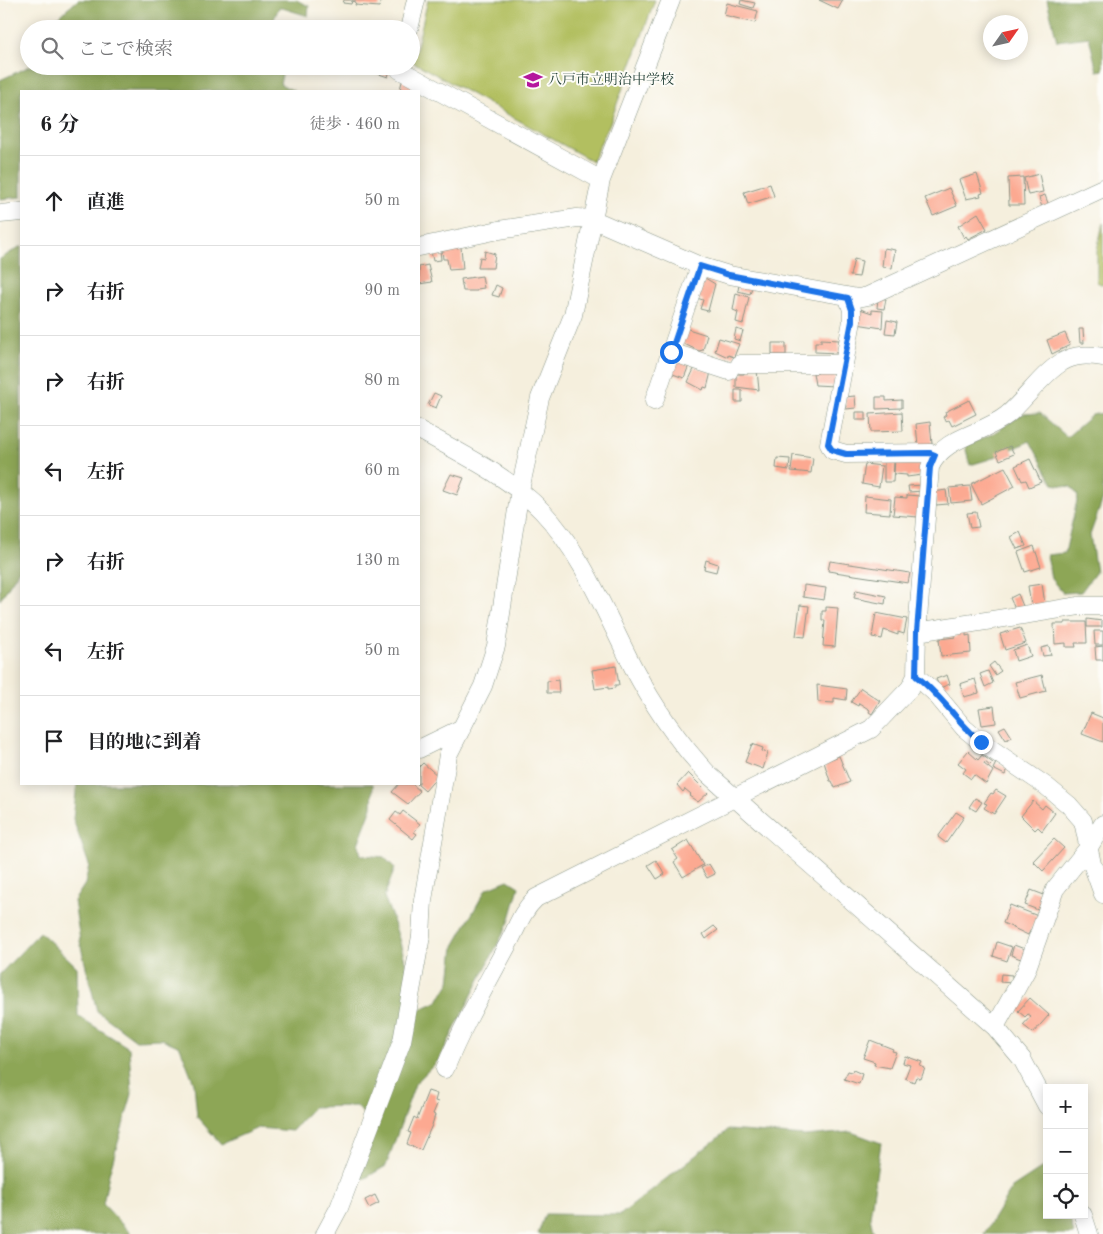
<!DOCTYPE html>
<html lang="ja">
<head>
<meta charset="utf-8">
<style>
	body { margin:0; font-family:"Old Standard TT","Noto Serif JP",serif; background:#f2f2f2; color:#202124 }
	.controls { position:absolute; right:15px; bottom:15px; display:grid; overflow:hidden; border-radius:0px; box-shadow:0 2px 12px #0003 }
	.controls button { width:45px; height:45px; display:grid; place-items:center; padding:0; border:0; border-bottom:1px solid #e0e0e0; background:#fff; color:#202124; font:25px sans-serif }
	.compass { position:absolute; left:983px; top:15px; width:45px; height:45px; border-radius:50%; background:#fff; box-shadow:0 2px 12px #0003; rotate:56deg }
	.stop { position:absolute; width:15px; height:15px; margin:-11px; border:4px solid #1a73e8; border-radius:50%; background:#fff }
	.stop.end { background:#1a73e8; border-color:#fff; box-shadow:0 1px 5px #0008 }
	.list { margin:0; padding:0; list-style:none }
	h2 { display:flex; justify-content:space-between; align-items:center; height:65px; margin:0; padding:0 20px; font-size:21px }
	h2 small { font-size:16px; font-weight:400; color:#757577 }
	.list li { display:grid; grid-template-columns:32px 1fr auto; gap:15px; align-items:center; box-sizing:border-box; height:90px; padding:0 20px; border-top:1px solid #e0e0e0 }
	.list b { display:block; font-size:19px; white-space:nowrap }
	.list em { font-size:16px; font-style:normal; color:#757577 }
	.icon { flex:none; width:28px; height:28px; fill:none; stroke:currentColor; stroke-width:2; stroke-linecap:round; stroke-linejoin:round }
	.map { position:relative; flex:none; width:1103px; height:1234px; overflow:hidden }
	.search { position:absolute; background:#fff; box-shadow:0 2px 12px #0003; left:20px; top:20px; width:400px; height:55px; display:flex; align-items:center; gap:12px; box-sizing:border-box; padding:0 18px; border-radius:28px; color:#757577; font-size:19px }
	.panel { position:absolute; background:#fff; box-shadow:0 2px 12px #0003; left:20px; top:90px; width:400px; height:695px; border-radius:0px }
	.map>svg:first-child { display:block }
</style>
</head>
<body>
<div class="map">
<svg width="1103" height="1234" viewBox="0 0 1103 1234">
	<rect width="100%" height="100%" fill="#fdfcf7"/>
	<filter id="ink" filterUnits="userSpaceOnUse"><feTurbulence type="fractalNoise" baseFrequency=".02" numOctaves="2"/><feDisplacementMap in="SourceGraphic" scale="10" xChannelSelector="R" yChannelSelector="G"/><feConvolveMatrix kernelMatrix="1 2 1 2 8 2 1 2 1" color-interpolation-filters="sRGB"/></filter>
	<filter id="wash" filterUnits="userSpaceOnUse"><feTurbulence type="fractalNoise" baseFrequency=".0096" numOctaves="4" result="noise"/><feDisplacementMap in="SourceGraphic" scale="20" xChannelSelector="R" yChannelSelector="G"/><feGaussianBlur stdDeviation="1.12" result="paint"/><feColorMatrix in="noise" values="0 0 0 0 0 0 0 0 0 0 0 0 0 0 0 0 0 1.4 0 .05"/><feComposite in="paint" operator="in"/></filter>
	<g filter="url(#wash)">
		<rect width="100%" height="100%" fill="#f5efdd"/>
		<!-- green -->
		<path fill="#b2bf61" stroke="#687e4a" d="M428 0H655L610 123 592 161 413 62Z
			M1103 223V285L1097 282V250Z"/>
		<!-- forest -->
		<path fill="#8da657" stroke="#567246" d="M78 0H296L309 6 308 16 279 7 270 29H49L59 16Z
			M1047 0H1103V70L1097 71 1089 37 1057 41Z
			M30 66H284L280 84 294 91H21V197L0 199V80Z
			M21 246V567L0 600V259Z
			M1040 413 1067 437 1092 415 1103 413V499L1090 535 1096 572 1081 592 1063 593 1051 579 1047 555 1065 553 1078 496 1071 487 1053 484 1030 441 990 459 970 465 965 446 992 434 1023 414Z
			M77 784H373L372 807 358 844 361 855 384 857 395 868 384 897C400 933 407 973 419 1010L438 1001 450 982 454 946 486 889 508 880 519 887 509 922 439 1060 415 1084 386 1166 355 1184 375 1129 357 1106 313 1107 292 1131 258 1128 221 1144 197 1117 194 1083 180 1047 162 1039 136 1040 97 1011 81 947 74 901 85 884 89 865 73 819Z
			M40 932 77 967 78 1016 129 1048 132 1094 109 1174 103 1204 131 1234H0V974Z
			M728 1130 805 1136 851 1132 881 1143 870 1217 874 1234H538L545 1214 620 1215Z
			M1047 1165V1215H1069L1074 1234H984L1012 1188Z"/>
		<g id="blocks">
			<!-- building -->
			<path fill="#fca991" d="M344 0H381L379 7 355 5 356 2 352 1 351 4 343 3Z
				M741 0 755 3 753 8 740 4Z
				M819 0H843L838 9Z
				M727 3 758 11 755 23 724 15Z
				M368 66H391L388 77 367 70Z
				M403 78 418 82 415 91 400 89Z
				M977 174 983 193 980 194 981 196 966 199 959 180Z
				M1039 174 1043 192 1028 195 1024 178Z
				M1023 177 1024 205H1009L1008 178Z
				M770 184 774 196 748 204 744 192Z
				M949 188 957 206 933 216 925 198Z
				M1045 195 1049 206 1042 208 1039 197Z
				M978 213 987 229 968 239 966 236 964 238 958 226Z
				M461 247 463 269 449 270 447 259H443L442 250Z
				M884 248 895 250 892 268 882 267Z
				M440 250 441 260 433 261 431 251Z
				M485 251 495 254 493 268H478L480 257 484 258Z
				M854 259 862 261 859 277 850 276Z
				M428 265 432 282 419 284V267Z
				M482 276 484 288 477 289V291H463L461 279Z
				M705 278 715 284 708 311 700 309 703 300 697 298Z
				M739 284 752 287 750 294 738 291Z
				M496 285 502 288 499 297 492 295Z
				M736 293 749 297 743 324 736 322 738 312 733 310Z
				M878 298 886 299 884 309 877 308Z
				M860 309 872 313V310L883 311 882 328 857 324Z
				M887 320 897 322 895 334 885 333Z
				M685 328 707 335 703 350 699 351 680 342Z
				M736 329 743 331 740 341 734 339Z
				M1079 329H1083L1084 343H1080Z
				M1065 333 1070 345 1052 354 1047 340Z
				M719 338 739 344 734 357 728 355V357L715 351Z
				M821 339 839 340V353L815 352V342H821Z
				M772 343H786V355H772Z
				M675 360 689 365 684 378 670 373Z
				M695 367 711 372 707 388 704 387 703 390 688 382Z
				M818 369H835V386L815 385 813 373H818Z
				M744 370H757L759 390 736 387V374H744Z
				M735 390H742V402H735Z
				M434 393 441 396 436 408 428 405Z
				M855 396 856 408 846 409 845 397Z
				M876 397H886V401L902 400V408L876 409Z
				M969 400 976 414 952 426 949 420 945 421 943 417 946 415 945 412Z
				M856 412H866V420H856Z
				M902 412 903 431 871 432 870 414Z
				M930 422 932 444 918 446 916 424Z
				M1010 446 1014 454 1000 460 996 452Z
				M793 455 813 458 811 473 791 471Z
				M895 457 923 458 922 475 907 477V475L894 474Z
				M777 458 790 459 789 470 776 468Z
				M1030 459 1041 482 1029 487 1026 480 1022 481 1015 466Z
				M884 461 894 462 893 482H884Z
				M865 464 882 466 879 487 862 484Z
				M1005 467 1015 486 981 504 971 484Z
				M451 474 464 478 457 495 443 490Z
				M923 485V491L909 492 908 486Z
				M970 486 972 501 951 503 949 488Z
				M946 490 948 504 936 505 934 492Z
				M907 495 920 496 918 517 893 515 895 497 907 498Z
				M865 496 891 499 890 514 864 512Z
				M976 512 979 527 970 528 967 513Z
				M1020 532 1026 546 1017 549 1011 537Z
				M1034 546 1041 567 1025 572 1018 552Z
				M706 560 718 564 716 572 704 569Z
				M830 561 910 573 908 583 828 571Z
				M1042 584 1045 604 1031 606 1028 586Z
				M804 585 826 588 824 600 803 597Z
				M856 590 886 596 885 604 854 598Z
				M1018 594 1023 606 1015 609 1010 598Z
				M800 605 809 606 805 637 796 636Z
				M826 607 838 608 835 647 823 646 825 620H822V611H826Z
				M876 613 907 619 904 634 898 632V635L884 630 882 639 872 637Z
				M1087 619 1102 621V627H1087Z
				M1065 622H1086L1087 643H1075L1076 647H1066V643L1055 644 1054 624H1065Z
				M1020 628 1026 643 1005 650 1000 634Z
				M1094 631H1103V645H1095Z
				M966 632V636L970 635 971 653 941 656 939 639 956 637V633Z
				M1027 645 1031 656 1016 661 1013 650Z
				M1049 646 1051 655 1043 656 1041 648Z
				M1103 646V660H1096L1095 647Z
				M994 662 1001 671 995 675 989 666Z
				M616 666 619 685H615V688L608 689V687L595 689 592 670Z
				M988 671 993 683 985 687 980 674Z
				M947 675 950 684 940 688 936 679Z
				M1042 675 1046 691 1020 698 1015 682Z
				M975 679 979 693 964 697 960 684Z
				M558 680 559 693H547V681Z
				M817 685 847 689 846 700 834 698V703L818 702Z
				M861 688 880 701 872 714 869 712 870 710 859 703 858 706 851 702Z
				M994 706 996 723 982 725 979 708Z
				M1091 713 1103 718V742L1082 734Z
				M1005 726 1012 737 1006 740 999 729Z
				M752 744 763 748 762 751 768 753 763 769 745 762Z
				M968 751 978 760 982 755 993 763 990 766 985 762 984 764 993 771 986 784 974 775 971 779 963 773 966 769 958 763Z
				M839 756 850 782 835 788 832 781H830L824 762Z
				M423 763 438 776 425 791 417 784H419V767Z
				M996 763 1008 769 1005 775 993 769Z
				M688 773 708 793 698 802 689 796 691 794 685 789 683 792 677 785Z
				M399 784H412L420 791 408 804 392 792Z
				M996 790 1006 796 994 814 984 808 987 804 984 803 991 793 993 794Z
				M975 798 982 802 976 811 969 807Z
				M1033 801 1042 809 1045 805 1055 813 1042 831 1038 827 1035 830 1021 816Z
				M403 811 420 824 414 832 417 834 413 839 390 820 396 812 400 815Z
				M956 812 964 817 946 843 938 837Z
				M1054 839 1064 848 1043 871 1033 861Z
				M688 840 703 865 683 877 674 862 678 859 672 850Z
				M656 860 665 874 657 879 648 865Z
				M709 864 715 874 707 878 701 868Z
				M1031 890 1044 895 1038 910 1025 905Z
				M1010 905 1038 916 1028 935 1003 923Z
				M714 926 718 930 706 939 703 934Z
				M997 942 1012 947 1007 961 993 956Z
				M1014 945 1027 950 1023 960 1011 955Z
				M1001 974 1012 975V983L1000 982Z
				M1030 998 1049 1015 1033 1033 1023 1025 1031 1016 1028 1014 1025 1017 1018 1011Z
				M870 1040 893 1049 892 1051 896 1052 890 1068 874 1065 875 1062 863 1058Z
				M905 1056 922 1062 920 1066 925 1068 921 1079 916 1077 914 1082 905 1078 910 1065 903 1063Z
				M853 1070 862 1074 859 1084 844 1079 848 1071 852 1072Z
				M428 1091 437 1094 435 1101 438 1102 433 1114 435 1115 432 1125 421 1150 407 1144 411 1133 408 1132 414 1117 417 1119Z
				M375 1195 379 1203 369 1208 365 1200Z"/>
		</g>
	</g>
	<g filter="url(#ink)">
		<use href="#blocks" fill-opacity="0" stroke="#8a9688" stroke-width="1"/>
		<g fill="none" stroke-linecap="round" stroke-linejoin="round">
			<!-- minor casing -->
			<g stroke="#8a9688" stroke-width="19">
				<path id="minor" d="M409 29 416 0
					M401 66 400 70 601 180
					M0 214 21 212
					M419 247 499 230 577 218 592 219 700 266 729 275 858 298 868 296 1103 188
					M848 298 852 310V321L829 444 832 450 846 454 931 453 935 455
					M671 352 729 371
					M740 364H842
					M654 401 700 266
					M419 430C462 454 507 475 542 511 583 554 606 615 633 667 654 707 678 742 709 775L995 1027 1022 1059 1047 1106
					M917 632 1079 606H1103
					M916 676 934 692 964 728 981 742 1046 786 1069 805 1083 821 1092 864 1103 894
					M419 749 462 728
					M995 1027 1026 971 1055 889 1089 847 1103 824
					M445 1069C462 1027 485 987 507 946 517 928 521 912 536 898L871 729 910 688 916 676 917 632 930 467C944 436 982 435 1007 415 1026 399 1041 375 1062 362 1076 354 1088 355 1103 357
					M1083 1215 1089 1234
					M325 1234 339 1208 402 1041 421 936 423 900 448 755 483 686 496 646 520 490 540 398 573 315 601 180 671 0"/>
			</g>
			<!-- minor -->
			<use href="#minor" stroke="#fff" stroke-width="18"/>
		</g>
	</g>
	<g fill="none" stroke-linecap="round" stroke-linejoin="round" filter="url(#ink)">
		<!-- route -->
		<path stroke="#1a73e8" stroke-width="6" d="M671 352 700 266 729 275 848 298 852 310V321L828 444 832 450 846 454 930 453 935 455 930 467 917 632 916 676C941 695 957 722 981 742"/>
	</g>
	<!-- icons -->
	<defs>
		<g id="school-bare" transform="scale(1.5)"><path d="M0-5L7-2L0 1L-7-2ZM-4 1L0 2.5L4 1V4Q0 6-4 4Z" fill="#b5179e" stroke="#fdfcf7" stroke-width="2.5" paint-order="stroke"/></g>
	</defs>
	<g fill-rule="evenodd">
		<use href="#school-bare" x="533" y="80"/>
	</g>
	<g text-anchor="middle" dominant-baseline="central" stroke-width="4" stroke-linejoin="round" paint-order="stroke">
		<!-- poi labels -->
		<g font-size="14" fill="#1f3d34" stroke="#fdfcf7" text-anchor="start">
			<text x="548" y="80">八戸市立明治中学校</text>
		</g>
	</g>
</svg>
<div class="controls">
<button>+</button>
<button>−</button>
<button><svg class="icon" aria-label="locate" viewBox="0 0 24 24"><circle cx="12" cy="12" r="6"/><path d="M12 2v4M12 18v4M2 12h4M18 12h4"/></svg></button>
</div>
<svg class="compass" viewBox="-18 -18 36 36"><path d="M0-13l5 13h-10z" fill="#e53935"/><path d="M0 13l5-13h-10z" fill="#757577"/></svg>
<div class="stop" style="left:671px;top:352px"></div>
<div class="stop end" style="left:981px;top:742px"></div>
<div class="search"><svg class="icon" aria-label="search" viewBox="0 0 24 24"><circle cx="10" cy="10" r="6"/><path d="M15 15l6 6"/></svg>ここで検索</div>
<section class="panel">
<h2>6 分<small>徒歩 · 460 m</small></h2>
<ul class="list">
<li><svg class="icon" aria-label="ahead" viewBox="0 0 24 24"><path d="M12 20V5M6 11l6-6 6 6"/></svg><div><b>直進</b></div><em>50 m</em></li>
<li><svg class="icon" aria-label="right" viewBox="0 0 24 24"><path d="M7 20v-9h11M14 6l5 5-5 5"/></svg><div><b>右折</b></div><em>90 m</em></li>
<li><svg class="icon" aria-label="right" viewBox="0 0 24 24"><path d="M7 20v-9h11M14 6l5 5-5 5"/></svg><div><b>右折</b></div><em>80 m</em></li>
<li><svg class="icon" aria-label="left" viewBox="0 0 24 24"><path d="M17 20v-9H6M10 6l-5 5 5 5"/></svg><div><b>左折</b></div><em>60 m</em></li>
<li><svg class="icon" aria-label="right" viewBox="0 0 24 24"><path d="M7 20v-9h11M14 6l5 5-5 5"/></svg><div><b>右折</b></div><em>130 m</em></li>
<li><svg class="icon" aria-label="left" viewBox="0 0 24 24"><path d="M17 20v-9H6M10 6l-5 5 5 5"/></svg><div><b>左折</b></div><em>50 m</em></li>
<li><svg class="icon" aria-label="arrive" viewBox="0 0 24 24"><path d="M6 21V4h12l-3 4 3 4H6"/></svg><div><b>目的地に到着</b></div></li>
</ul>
</section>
</div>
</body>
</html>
